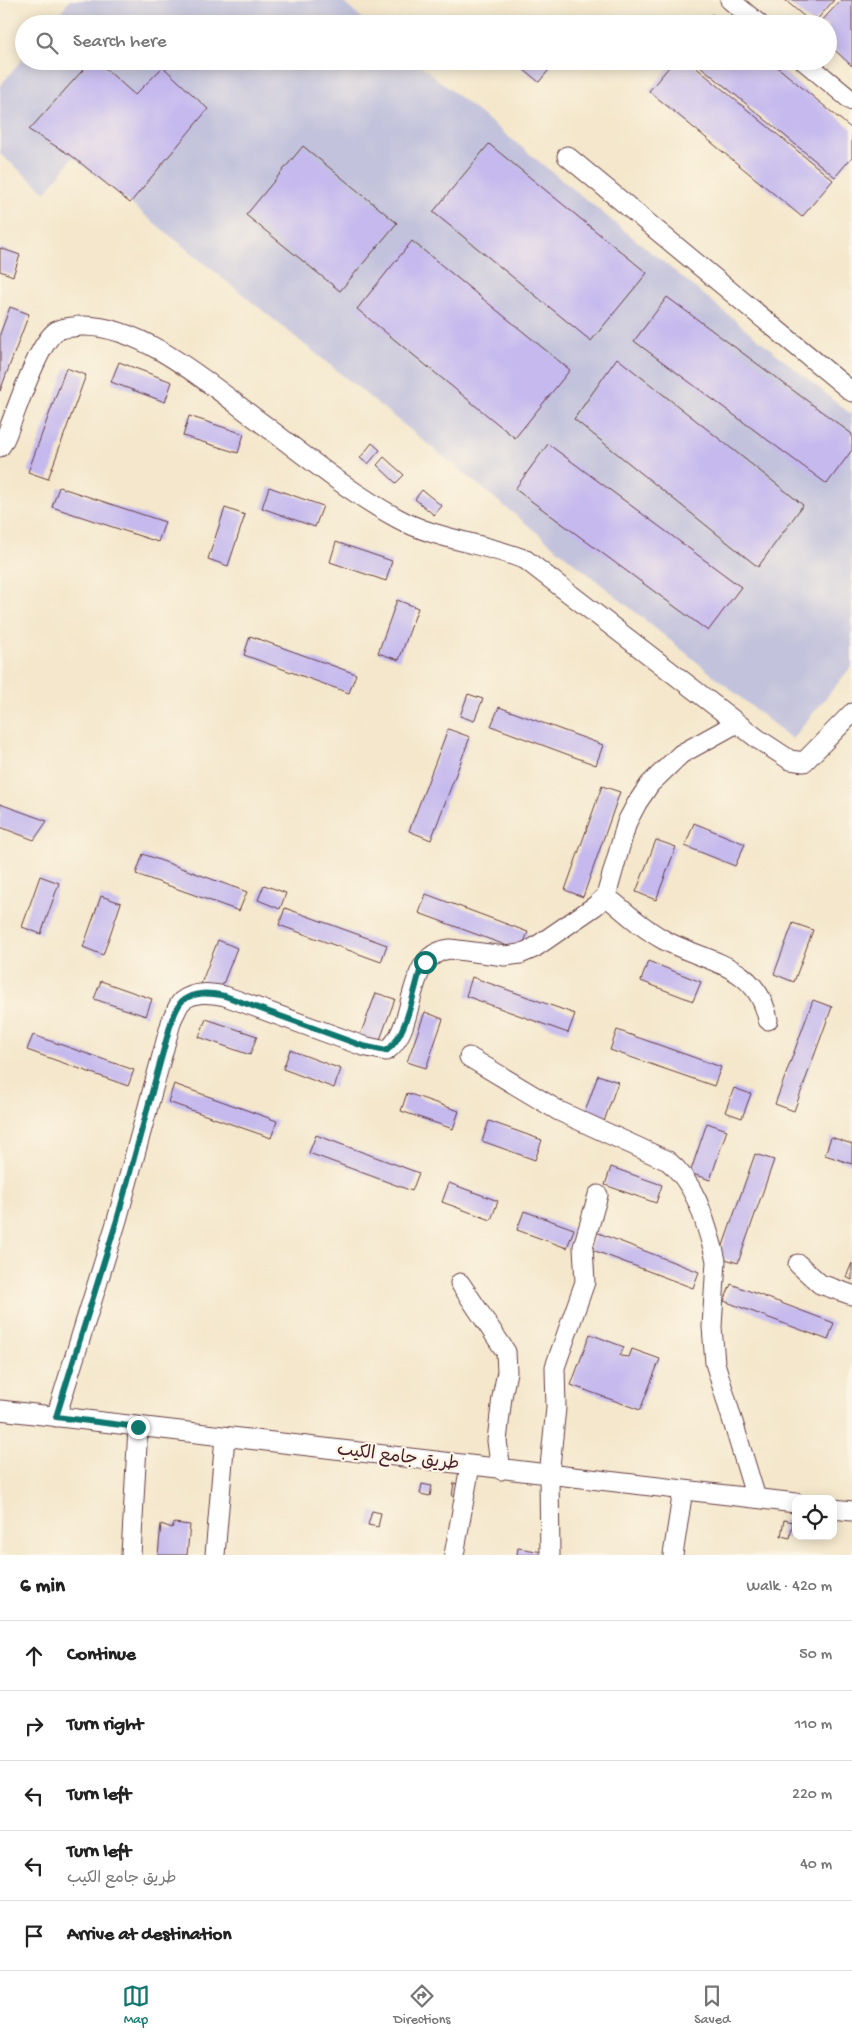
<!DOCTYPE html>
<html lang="en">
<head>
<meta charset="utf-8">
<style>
	body { margin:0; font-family:"Gochi Hand","Playpen Sans Arabic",sans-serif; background:#f2f2f2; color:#222 }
	.controls { position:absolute; right:15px; bottom:15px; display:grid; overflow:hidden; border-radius:10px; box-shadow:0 2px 12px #0003 }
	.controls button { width:45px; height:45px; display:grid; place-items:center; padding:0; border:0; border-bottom:1px solid #e0e0e0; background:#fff; color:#222; font:25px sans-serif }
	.stop { position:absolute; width:15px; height:15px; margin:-11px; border:4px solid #0f766e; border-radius:50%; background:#fff }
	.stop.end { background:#0f766e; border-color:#fff; box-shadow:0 1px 5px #0008 }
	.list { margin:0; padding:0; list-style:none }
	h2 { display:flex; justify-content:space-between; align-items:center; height:65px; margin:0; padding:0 20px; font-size:21px }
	h2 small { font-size:16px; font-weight:400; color:#767676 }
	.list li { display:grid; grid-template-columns:32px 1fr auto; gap:15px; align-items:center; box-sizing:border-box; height:70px; padding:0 20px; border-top:1px solid #e0e0e0 }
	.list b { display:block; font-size:19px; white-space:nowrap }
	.list p { margin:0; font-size:16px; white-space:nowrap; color:#767676 }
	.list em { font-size:16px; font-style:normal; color:#767676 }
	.icon { flex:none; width:28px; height:28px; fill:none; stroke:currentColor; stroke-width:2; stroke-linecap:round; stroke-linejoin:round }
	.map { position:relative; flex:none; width:852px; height:1555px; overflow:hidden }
	.search { position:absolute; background:#fff; box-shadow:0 2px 12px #0003; left:15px; right:15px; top:15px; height:55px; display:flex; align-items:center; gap:12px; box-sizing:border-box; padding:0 18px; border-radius:28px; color:#767676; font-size:19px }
	.sheet { height:415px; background:#fff }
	nav { display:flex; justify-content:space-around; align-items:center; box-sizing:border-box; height:70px; border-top:1px solid #e0e0e0; background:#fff; font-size:14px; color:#767676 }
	nav a { display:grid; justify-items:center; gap:2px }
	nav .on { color:#0f766e }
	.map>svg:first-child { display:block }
</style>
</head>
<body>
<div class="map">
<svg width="852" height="1555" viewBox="0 0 852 1555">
	<rect width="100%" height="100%" fill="#fcf5e5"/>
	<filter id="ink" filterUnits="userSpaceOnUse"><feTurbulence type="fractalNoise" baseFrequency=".02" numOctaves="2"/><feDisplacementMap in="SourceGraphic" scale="10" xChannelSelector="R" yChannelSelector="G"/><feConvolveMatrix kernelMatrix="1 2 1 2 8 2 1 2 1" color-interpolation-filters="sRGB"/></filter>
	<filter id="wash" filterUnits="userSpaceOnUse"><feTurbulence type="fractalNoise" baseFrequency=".0096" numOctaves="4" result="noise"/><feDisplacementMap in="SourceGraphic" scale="20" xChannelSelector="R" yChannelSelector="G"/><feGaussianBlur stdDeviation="1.12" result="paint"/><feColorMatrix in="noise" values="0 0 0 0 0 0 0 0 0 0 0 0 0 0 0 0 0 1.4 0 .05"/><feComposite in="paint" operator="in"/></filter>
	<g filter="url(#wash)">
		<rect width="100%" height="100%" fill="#f4e7cc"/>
		<!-- industrial -->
		<path fill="#c2c2dc" d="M70 0H340L369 24H51Z
			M24 57V61H415L852 415V666L792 739 73 157 46 192 0 154V86Z"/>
		<g id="blocks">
			<!-- building -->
			<path fill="#c5b9ee" d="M785 0H834L813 24Z
				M841 0H852V66L828 44V24H819Z
				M712 14 724 24H704Z
				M91 61H97L135 95 163 67 208 109 130 203 72 156 29 130Z
				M523 61H556L539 82 519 66Z
				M674 61H688L833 180 802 217 649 91Z
				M694 61H770L852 129V157L835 177Z
				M489 144 647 273 591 341 433 212Z
				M303 146 397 223 340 291 246 215Z
				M412 241 570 370 515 438 357 309Z
				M0 248 20 255 13 276 0 271Z
				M667 297 852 434V450L827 484 634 341Z
				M10 307 29 314 0 391V334Z
				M617 358 803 505 758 567 574 419Z
				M119 362 172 382 165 402 111 382Z
				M66 368 86 375 48 479 28 472Z
				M189 416 244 434 238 453 183 436Z
				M372 443 380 450 368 464 360 458Z
				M548 444 741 587 708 631 515 489Z
				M384 457 404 475 396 483 377 465Z
				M59 487 165 522 158 542 52 507Z
				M269 487 323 506 315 527 262 508Z
				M422 490 442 506 434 515 415 499Z
				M225 508 245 515 228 566 208 559Z
				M336 542 392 561 386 581 330 562Z
				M397 600 418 608 399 660 378 653Z
				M250 636 356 674 349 693 244 655Z
				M468 694 483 699 474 721 460 716Z
				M499 707 603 745 596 765 491 726Z
				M448 729 470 737 431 840 409 831Z
				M602 786 620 792 583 897 565 890Z
				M0 804 47 821 34 840 0 827Z
				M694 823 745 844 735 866 685 846Z
				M656 840 676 847 656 900 636 892Z
				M143 854 247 892 239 911 136 874Z
				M40 876 59 883 41 934 22 927Z
				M264 885 286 893 280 909 258 900Z
				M426 894 528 932 521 951 419 913Z
				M101 896 121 903 103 955 83 947Z
				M285 908 387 945 381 962 279 925Z
				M793 923 813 930 794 982 774 974Z
				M218 940 237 948 216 1002 197 994Z
				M648 961 701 982 693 1001 641 981Z
				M472 977 575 1014 568 1033 466 996Z
				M101 981 152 999 146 1016 94 999Z
				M376 993 395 999 378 1045 359 1038Z
				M813 1000 832 1007 794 1111 775 1104Z
				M425 1012 443 1019 426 1068 407 1062Z
				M206 1019 257 1036 250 1055 199 1037Z
				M617 1030 721 1067 714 1086 610 1050Z
				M33 1035 134 1070 128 1086 27 1050Z
				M290 1050 341 1069 334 1088 283 1069Z
				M598 1075 618 1082 602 1127 582 1120Z
				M174 1084 277 1121 271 1138 168 1102Z
				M734 1088 751 1094 742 1118 725 1112Z
				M407 1093 459 1111 453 1129 401 1111Z
				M489 1121 542 1140 535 1160 482 1141Z
				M707 1123 727 1130 710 1180 690 1173Z
				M316 1135 419 1173 412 1191 309 1153Z
				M831 1137 852 1144V1164L825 1155Z
				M755 1154 774 1160 738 1263 719 1257Z
				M611 1167 662 1185 656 1203 605 1185Z
				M449 1183 498 1201 491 1220 442 1202Z
				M524 1211 574 1229 567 1248 517 1230Z
				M596 1232 699 1272 693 1288 590 1249Z
				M852 1263V1280L846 1277Z
				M731 1284 834 1323 828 1340 724 1301Z
				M590 1334 624 1347 620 1356 629 1357 632 1349 660 1359 640 1410 571 1385Z
				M454 1483 461 1485 459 1497 452 1496Z
				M422 1484 432 1486 430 1496 420 1494Z
				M372 1511 381 1513 378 1527 368 1525Z
				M784 1520 793 1522 790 1538 781 1536Z
				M174 1523 190 1525 187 1555H158L161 1524 172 1528Z
				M518 1548 543 1552 542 1555H517Z"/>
		</g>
	</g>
	<g filter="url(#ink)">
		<use href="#blocks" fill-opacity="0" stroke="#643d43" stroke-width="1"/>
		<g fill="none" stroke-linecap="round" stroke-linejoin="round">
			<!-- minor casing -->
			<g stroke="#643d43" stroke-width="21">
				<path id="minor" d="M730 0 759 24
					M804 61 852 101
					M567 156 852 392
					M0 447C5 441 8 431 11 423 19 403 40 339 58 330 65 327 74 327 81 326 145 324 217 391 267 427 309 459 351 493 397 518 437 540 484 543 526 560L758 739 790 760 804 762 852 713
					M606 896C624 911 642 928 664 940 705 962 758 964 768 1020
					M469 1057 559 1111 668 1161C696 1184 704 1218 714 1252L716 1261 712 1327 715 1363 756 1498
					M798 1264 820 1284 852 1295
					M460 1283 506 1352 507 1372 502 1397 497 1441 501 1470
					M0 1410 796 1503
					M56 1417 117 1220 172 1019C175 1014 178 1005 182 1001 195 991 210 993 225 996L363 1046 386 1051C419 1029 402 954 450 949L505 956 520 954 534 948 595 906 606 896 627 822 637 803 650 784 681 754 737 723
					M833 1509 852 1511
					M131 1555 138 1427
					M215 1555 225 1437
					M454 1555 470 1466
					M550 1555 549 1476 556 1408 555 1367 585 1282 583 1247 598 1195
					M673 1555 683 1490"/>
			</g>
			<!-- minor -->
			<use href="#minor" stroke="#fff" stroke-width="19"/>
		</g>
	</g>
	<g fill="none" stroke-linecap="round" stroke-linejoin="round" filter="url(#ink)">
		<!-- route -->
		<path stroke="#0f766e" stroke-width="6" d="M138 1427 56 1417 117 1220 172 1019C175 1014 178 1005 182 1001 195 991 210 993 225 996L363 1046 386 1051C406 1038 413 994 420 971L425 962"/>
	</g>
	<g text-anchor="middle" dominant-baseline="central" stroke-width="4.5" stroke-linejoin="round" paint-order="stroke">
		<!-- street labels -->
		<g font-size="18" fill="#4a1f2b" stroke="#fcf5e5">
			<text transform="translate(398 1458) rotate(7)">طريق جامع الكيب</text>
		</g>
	</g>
</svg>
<div class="controls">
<button><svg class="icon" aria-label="locate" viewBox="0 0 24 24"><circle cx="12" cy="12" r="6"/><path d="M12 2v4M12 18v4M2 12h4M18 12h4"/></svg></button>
</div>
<div class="stop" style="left:425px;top:962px"></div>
<div class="stop end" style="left:138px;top:1427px"></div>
<div class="search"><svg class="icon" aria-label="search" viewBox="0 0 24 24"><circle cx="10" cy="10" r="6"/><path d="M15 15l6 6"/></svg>Search here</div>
</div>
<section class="sheet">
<h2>6 min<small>Walk · 420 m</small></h2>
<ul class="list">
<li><svg class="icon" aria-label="ahead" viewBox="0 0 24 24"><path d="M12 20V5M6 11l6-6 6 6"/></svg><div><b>Continue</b></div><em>50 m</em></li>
<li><svg class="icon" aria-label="right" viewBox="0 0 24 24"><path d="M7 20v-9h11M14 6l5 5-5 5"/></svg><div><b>Turn right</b></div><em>110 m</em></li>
<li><svg class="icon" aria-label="left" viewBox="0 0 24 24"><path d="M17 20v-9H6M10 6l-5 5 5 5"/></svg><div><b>Turn left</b></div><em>220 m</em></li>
<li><svg class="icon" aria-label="left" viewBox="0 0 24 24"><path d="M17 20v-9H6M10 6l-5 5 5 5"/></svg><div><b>Turn left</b><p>طريق جامع الكيب</p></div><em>40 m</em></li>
<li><svg class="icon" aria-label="arrive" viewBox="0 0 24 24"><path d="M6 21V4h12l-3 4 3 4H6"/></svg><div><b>Arrive at destination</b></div></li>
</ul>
</section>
<nav>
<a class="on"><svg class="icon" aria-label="map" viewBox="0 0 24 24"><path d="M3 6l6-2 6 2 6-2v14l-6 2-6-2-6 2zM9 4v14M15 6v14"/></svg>Map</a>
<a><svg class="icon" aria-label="directions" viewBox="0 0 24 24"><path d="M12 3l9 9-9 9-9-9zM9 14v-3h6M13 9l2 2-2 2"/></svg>Directions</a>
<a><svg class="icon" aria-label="saved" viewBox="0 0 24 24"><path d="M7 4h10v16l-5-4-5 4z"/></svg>Saved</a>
</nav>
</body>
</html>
